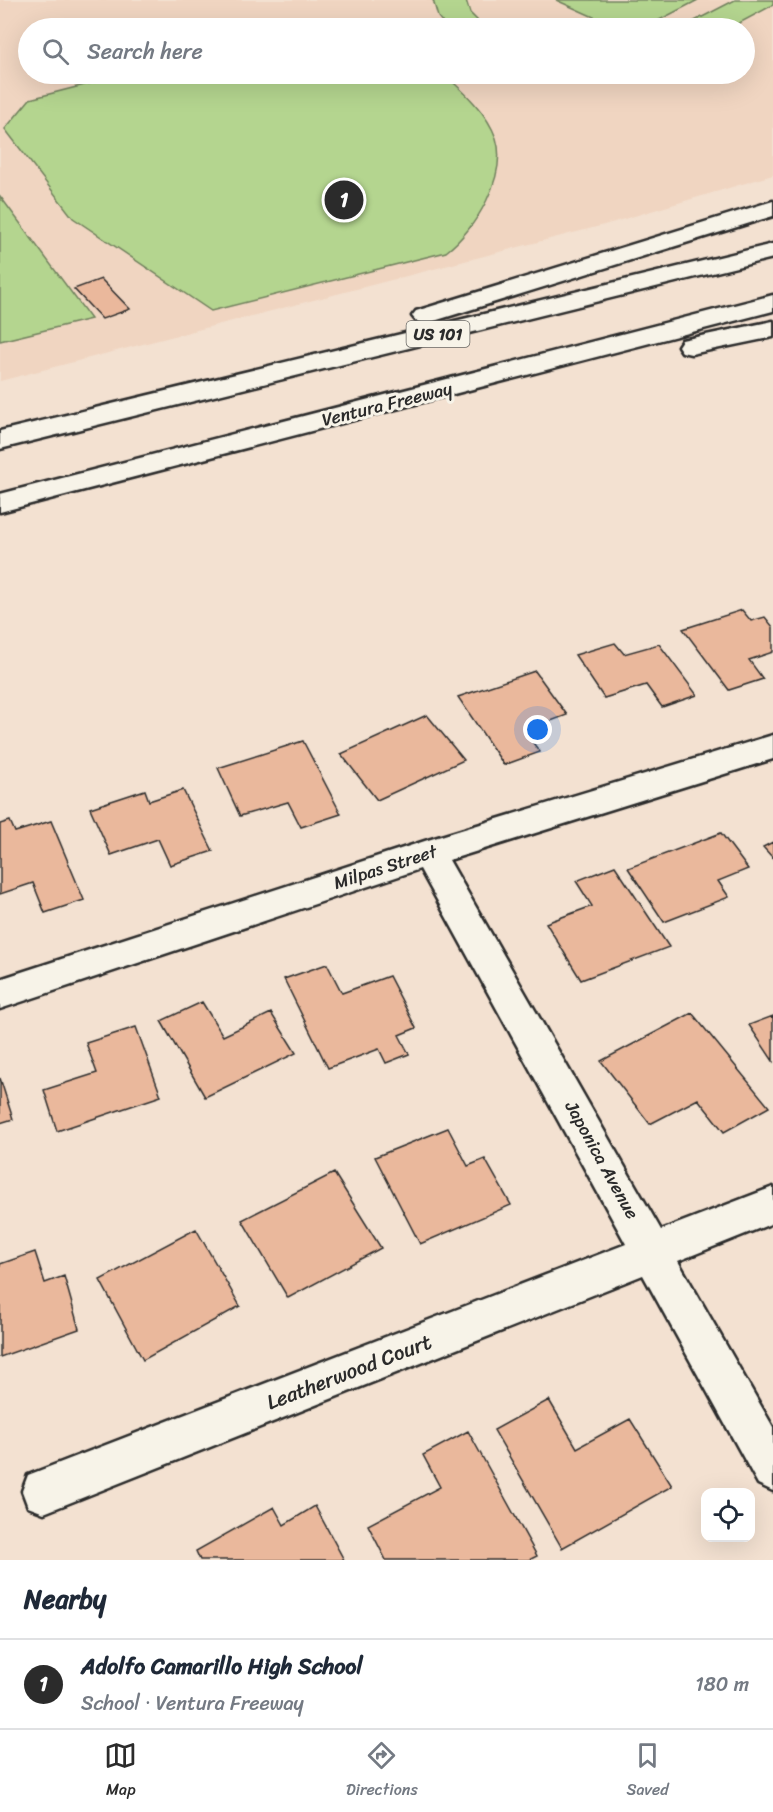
<!DOCTYPE html>
<html lang="en">
<head>
<meta charset="utf-8">
<style>
	body { margin:0; font-family:Sriracha,sans-serif; background:#f6f6f7; color:#1f2937 }
	.controls { position:absolute; right:18px; bottom:18px; display:grid; overflow:hidden; border-radius:12px; box-shadow:0 6px 24px #0002 }
	.controls button { width:54px; height:54px; display:grid; place-items:center; padding:0; border:0; border-bottom:2px solid #e0e1e3; background:#fff; color:#1f2937; font:30px sans-serif }
	.you { position:absolute; left:538px; top:730px; width:21px; height:21px; margin:-15px; border:4px solid #fff; border-radius:50%; background:#1a73e8; box-shadow:0 0 0 9px #1a73e833 }
	.badge { display:grid; place-items:center; width:39px; height:39px; border-radius:50%; background:#2b2b2b; color:#fff; font-size:20px; font-weight:700 }
	.pin { position:absolute; translate:-50% -50%; border:3px solid #fff; box-shadow:0 2px 6px #0006 }
	.list { margin:0; padding:0; list-style:none }
	h2 { display:flex; justify-content:space-between; align-items:center; height:78px; margin:0; padding:0 24px; font-size:26px }
	h2 small { font-size:20px; font-weight:400; color:#747a83 }
	.list li { display:grid; grid-template-columns:39px 1fr auto; gap:18px; align-items:center; box-sizing:border-box; height:90px; padding:0 24px; border-top:2px solid #e0e1e3 }
	.list b { display:block; font-size:22px; white-space:nowrap }
	.list p { margin:0; font-size:20px; white-space:nowrap; color:#747a83 }
	.list em { font-size:20px; font-style:normal; color:#747a83 }
	.icon { flex:none; width:33px; height:33px; fill:none; stroke:currentColor; stroke-width:2; stroke-linecap:round; stroke-linejoin:round }
	.map { position:relative; flex:none; width:773px; height:1560px; overflow:hidden }
	.search { position:absolute; background:#fff; box-shadow:0 6px 24px #0002; left:18px; right:18px; top:18px; height:66px; display:flex; align-items:center; gap:15px; box-sizing:border-box; padding:0 21px; border-radius:33px; color:#747a83; font-size:22px }
	.sheet { height:168px; background:#fff }
	nav { display:flex; justify-content:space-around; align-items:center; box-sizing:border-box; height:84px; border-top:2px solid #e0e1e3; background:#fff; font-size:16px; color:#747a83 }
	nav a { display:grid; justify-items:center; gap:3px }
	nav .on { color:#2b2b2b }
	.map>svg:first-child { display:block }
</style>
</head>
<body>
<div class="map">
<svg width="773" height="1560" viewBox="0 0 773 1560">
	<rect width="100%" height="100%" fill="#f3e1d1"/>
	<filter id="ink" filterUnits="userSpaceOnUse"><feTurbulence type="fractalNoise" baseFrequency=".0167" numOctaves="2"/><feDisplacementMap in="SourceGraphic" scale="12" xChannelSelector="R" yChannelSelector="G"/><feConvolveMatrix kernelMatrix="1 2 1 2 8 2 1 2 1" color-interpolation-filters="sRGB"/></filter>
	<g filter="url(#ink)">
		<!-- built -->
		<path fill="#f0d5c1" fill-rule="evenodd" d="M0 0H773V175L604 225 0 381ZM28 28H744V74H28Z"/>
		<!-- green -->
		<path fill="#b4d58f" stroke="#70805d" stroke-width="1.5" d="M433 0H466L470 13 485 28H447L438 17Z
			M556 0H698L644 28H618Z
			M735 0H773V5L730 28H681Z
			M127 74H444C463 91 487 112 496 138 508 176 475 230 446 252L211 311 73 218 5 129 30 99Z
			M0 196 91 319 0 341Z"/>
		<!-- building -->
		<path fill="#eab89c" stroke="#2b2b2b" stroke-width="1.5" d="M101 279 130 309 102 319 74 289Z
			M742 610 751 621 765 617 773 627V652L749 660 763 679 729 690 683 629Z
			M615 643 624 654 659 644 697 695 662 707 646 685 604 698 575 655Z
			M535 671 567 715 524 731 540 752 504 765 458 697Z
			M427 715 464 760 377 800 341 754Z
			M303 741 341 814 301 827 288 802 240 816 218 768Z
			M145 790 149 801 183 790 213 851 170 865 158 839 111 855 90 808Z
			M10 821 15 832 51 821 84 900 45 913 33 883 0 894V824Z
			M721 833 748 869 718 881 729 897 664 922 628 868Z
			M773 842V858L763 847Z
			M615 866 669 947 581 980 546 923 592 906 576 881Z
			M327 964 342 993 389 976 416 1028 399 1035 409 1054 386 1063 379 1049 328 1068 284 979Z
			M202 1002 223 1036 271 1013 296 1053 205 1097 161 1021Z
			M692 1013 769 1107 724 1132 698 1099 650 1124 601 1061Z
			M773 1016V1061L749 1025Z
			M136 1027 161 1096 57 1131 44 1090 97 1073 86 1043Z
			M0 1078 13 1119 0 1123Z
			M448 1128 468 1166 485 1159 511 1205 420 1244 375 1157Z
			M334 1173 381 1248 288 1298 242 1220Z
			M196 1229 240 1306 143 1360 100 1280Z
			M35 1252 45 1283 64 1276 79 1329 0 1357V1264Z
			M549 1400 577 1448 630 1419 672 1486 562 1548 494 1430Z
			M468 1431 537 1556 529 1560H386L368 1525 440 1487 423 1455Z
			M315 1506 344 1560H200L196 1551 274 1507 284 1525Z"/>
		<g fill="none" stroke-linecap="round" stroke-linejoin="round">
			<!-- minor casing -->
			<g stroke="#2b2b2b" stroke-width="5">
				<path id="minor" d="M773 735V759L449 860 661 1230 773 1187V1223L678 1261 773 1427V1491L758 1484 643 1275 44 1513 28 1507 22 1491 28 1475 626 1244 420 869 0 1009V979L428 840Z"/>
			</g>
			<!-- motorway casing -->
			<g stroke="#2b2b2b" stroke-width="5">
				<path id="motorway" d="M773 201V216L434 321 425 324 416 321 412 316 416 311Z
					M773 244V258L0 449V431Z
					M773 295V311L0 512V494Z
					M773 321V337L691 354 682 352 678 346 682 340Z"/>
			</g>
			<!-- minor -->
			<use href="#minor" fill="#f7f3e8" fill-rule="evenodd"/>
			<!-- motorway -->
			<use href="#motorway" fill="#f7f3e8" fill-rule="evenodd"/>
		</g>
	</g>
	<g text-anchor="middle" dominant-baseline="central" stroke-width="6" stroke-linejoin="round" paint-order="stroke">
		<!-- shield labels -->
		<rect fill="#f7f3e8" stroke="#686764" stroke-width="1.5" x="406.5" y="321" width="63" height="26" rx="4.5"/>
		<g font-size="16" font-weight="bold" fill="#2b2b2b">
			<text x="438" y="334">US 101</text>
		</g>
		<!-- street labels -->
		<g font-size="18" fill="#2b2b2b" stroke="#f7f3e8">
			<text transform="translate(387 404) rotate(-14)">Ventura Freeway</text>
			<text transform="translate(385 867) rotate(-18)">Milpas Street</text>
			<text transform="translate(602 1160) rotate(61)">Japonica Avenue</text>
		</g>
		<!-- near-street labels -->
		<g font-size="21" fill="#2b2b2b" stroke="#f7f3e8">
			<text transform="translate(349 1372) rotate(-21)">Leatherwood Court</text>
		</g>
	</g>
</svg>
<div class="controls">
<button><svg class="icon" aria-label="locate" viewBox="0 0 24 24"><circle cx="12" cy="12" r="6"/><path d="M12 2v4M12 18v4M2 12h4M18 12h4"/></svg></button>
</div>
<div class="you"></div>
<div class="pin badge" style="left:344px;top:200px">1</div>
<div class="search"><svg class="icon" aria-label="search" viewBox="0 0 24 24"><circle cx="10" cy="10" r="6"/><path d="M15 15l6 6"/></svg>Search here</div>
</div>
<section class="sheet">
<h2>Nearby<small></small></h2>
<ul class="list">
<li><span class="badge">1</span><div><b>Adolfo Camarillo High School</b><p>School · Ventura Freeway</p></div><em>180 m</em></li>
</ul>
</section>
<nav>
<a class="on"><svg class="icon" aria-label="map" viewBox="0 0 24 24"><path d="M3 6l6-2 6 2 6-2v14l-6 2-6-2-6 2zM9 4v14M15 6v14"/></svg>Map</a>
<a><svg class="icon" aria-label="directions" viewBox="0 0 24 24"><path d="M12 3l9 9-9 9-9-9zM9 14v-3h6M13 9l2 2-2 2"/></svg>Directions</a>
<a><svg class="icon" aria-label="saved" viewBox="0 0 24 24"><path d="M7 4h10v16l-5-4-5 4z"/></svg>Saved</a>
</nav>
</body>
</html>
